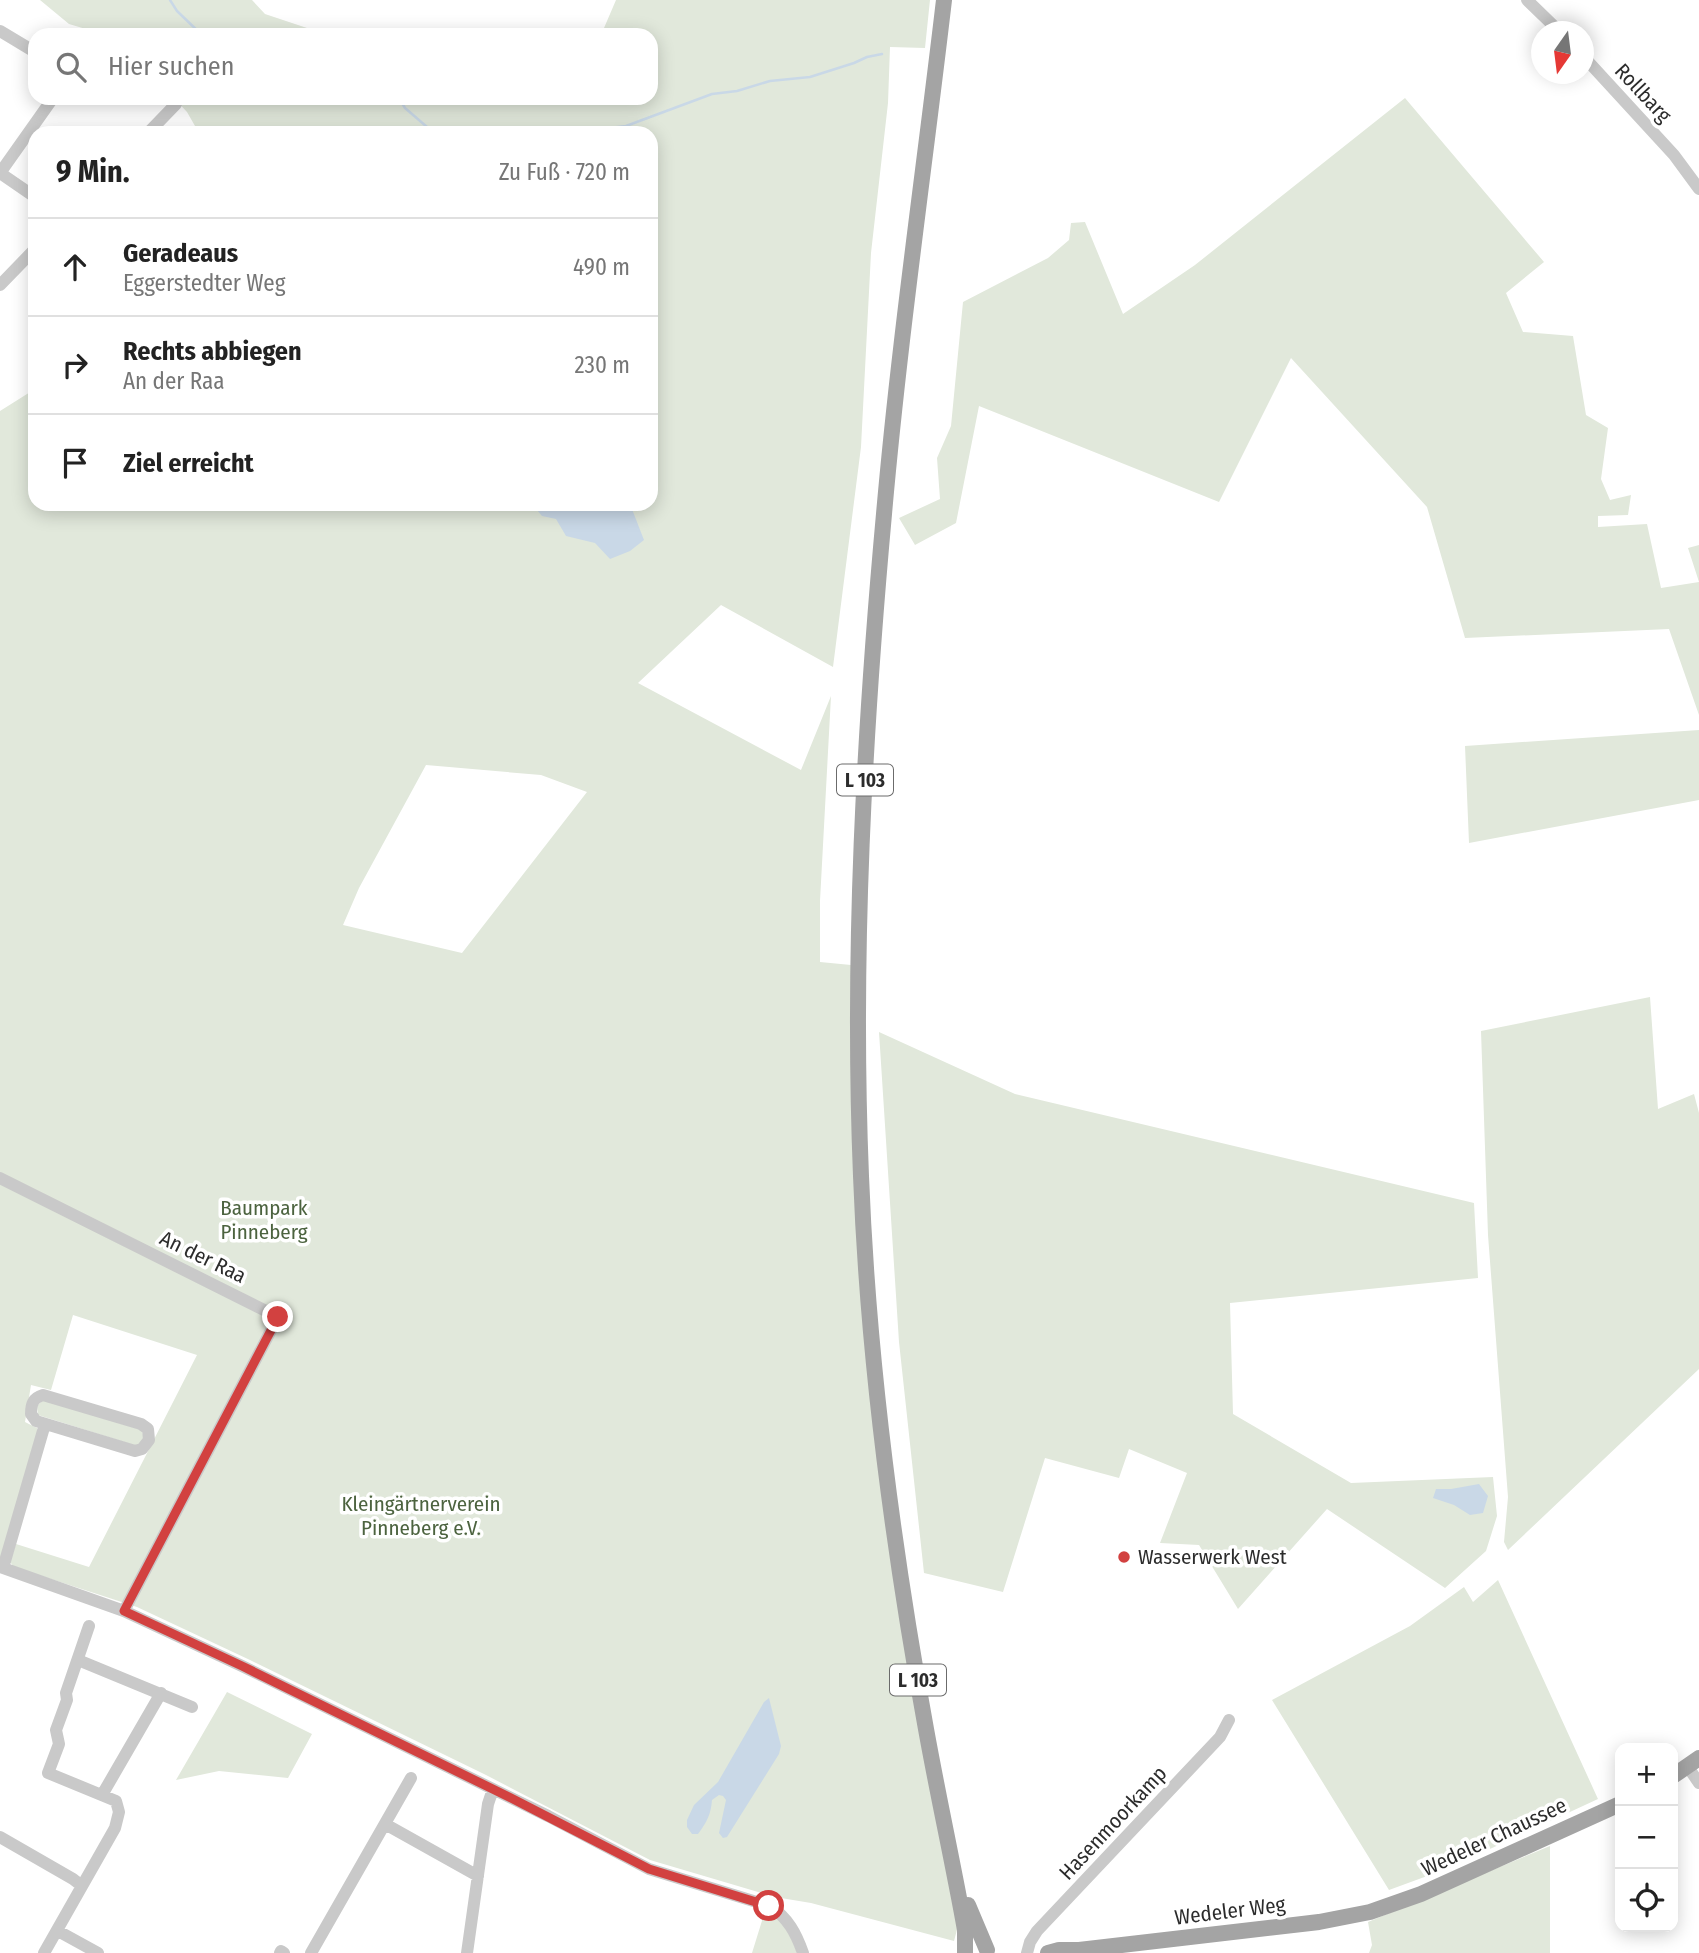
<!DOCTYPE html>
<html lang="de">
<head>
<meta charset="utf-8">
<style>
	body { margin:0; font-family:"Fira Sans Condensed",sans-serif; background:#f6f6f6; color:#222 }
	.controls { position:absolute; right:21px; bottom:21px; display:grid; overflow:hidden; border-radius:14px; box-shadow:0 4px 18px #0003 }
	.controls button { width:63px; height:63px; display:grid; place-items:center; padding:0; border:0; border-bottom:2px solid #e0e0e0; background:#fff; color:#222; font:35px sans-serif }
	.compass { position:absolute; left:1531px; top:21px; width:63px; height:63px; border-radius:50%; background:#fff; box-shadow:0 4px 18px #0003; rotate:194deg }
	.stop { position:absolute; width:21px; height:21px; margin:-16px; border:5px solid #d24140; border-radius:50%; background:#fff }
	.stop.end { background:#d24140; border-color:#fff; box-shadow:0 2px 7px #0008 }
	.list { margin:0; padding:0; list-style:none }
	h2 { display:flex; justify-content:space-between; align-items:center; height:91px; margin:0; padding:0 28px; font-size:30px }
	h2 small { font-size:23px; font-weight:400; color:#767676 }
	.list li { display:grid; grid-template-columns:46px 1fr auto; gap:21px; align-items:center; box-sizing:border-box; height:98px; padding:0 28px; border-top:2px solid #e0e0e0 }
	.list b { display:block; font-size:26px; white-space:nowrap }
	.list p { margin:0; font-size:23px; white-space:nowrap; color:#767676 }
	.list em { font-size:23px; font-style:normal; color:#767676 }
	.icon { flex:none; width:38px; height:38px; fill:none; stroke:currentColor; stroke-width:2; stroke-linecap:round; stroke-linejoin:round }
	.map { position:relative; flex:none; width:1699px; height:1953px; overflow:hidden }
	.search { position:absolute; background:#fff; box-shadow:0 4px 18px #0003; left:28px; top:28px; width:630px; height:77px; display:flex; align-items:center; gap:18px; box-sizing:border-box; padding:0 24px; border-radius:21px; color:#767676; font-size:26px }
	.panel { position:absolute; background:#fff; box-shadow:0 4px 18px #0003; left:28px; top:126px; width:630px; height:385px; border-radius:21px }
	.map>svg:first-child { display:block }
</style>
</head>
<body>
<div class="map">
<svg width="1699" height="1953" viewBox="0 0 1699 1953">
	<rect width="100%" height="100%" fill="#fff"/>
	<!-- green -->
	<path fill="#e1e8db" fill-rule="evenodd" d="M40 0H252L265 14 328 35H106L69 24Z
		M616 0H930L925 48 890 47 888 103 871 253 861 447 833 667 721 605 638 683 801 770 831 696 820 901V962L851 965C850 1064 853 1164 860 1263L958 1926 954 1941 811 1903 775 1897 650 1860 486 1775 250 1660 137 1607 14 1567 10 1562 16 1544 89 1567 197 1355 73 1315 51 1390 31 1385 25 1422 37 1428 38 1434 0 1561V411L35 389V504H651V133H199L187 112 174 98H651V35H601ZM426 765 541 775 587 792 462 953 343 925 359 888Z
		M1405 98 1544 262 1506 293 1523 332 1573 336 1586 415 1608 428 1601 479 1610 500 1631 495 1628 515 1598 516V527L1647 524 1661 588 1699 582 1688 548 1699 545V715L1669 629 1465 638 1427 507 1291 358 1219 502 979 406 956 523 915 545 899 518 940 499 937 458 951 426 963 302 1048 258 1069 240 1071 223 1085 222 1123 314 1195 265Z
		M1699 730V800L1469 843 1465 746Z
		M1650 997 1658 1109 1694 1094 1699 1113V1369L1508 1550 1504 1542 1508 1497 1488 1235 1481 1031Z
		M879 1032 1015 1094 1474 1203 1478 1278 1230 1303 1233 1414 1351 1483 1493 1477 1497 1516 1486 1551 1445 1588 1327 1509 1238 1609 1199 1545 1160 1543 1187 1473 1129 1449 1119 1478 1045 1458 1003 1592 924 1573 899 1342Z
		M43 1400 142 1430 144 1440 137 1446 38 1415 37 1406Z
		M1498 1580 1598 1799 1449 1868 1389 1890 1272 1700 1410 1626 1464 1587 1473 1602Z
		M227 1692 312 1734 288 1778 219 1771 176 1780Z
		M1550 1846V1953H1369L1372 1945 1368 1922Z
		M765 1911C781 1916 792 1936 797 1953H752Z"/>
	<!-- water -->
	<path fill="#c9d8e7" d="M532 504H630L644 540 630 551 610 559 595 543 566 536 556 519 542 516Z
		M1479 1484 1488 1496 1483 1513 1470 1515 1454 1505 1433 1498 1436 1489H1451Z
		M769 1698 781 1746 779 1754 727 1837 723 1838 719 1833 726 1800 723 1796 719 1795 712 1800C711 1814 707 1822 698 1834H692L687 1827V1820L694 1805 718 1782 764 1702Z"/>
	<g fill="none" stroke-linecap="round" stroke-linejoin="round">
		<!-- stream -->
		<path stroke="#c9d8e7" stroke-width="2.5" d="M170 0 177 11 202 35
			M399 98 405 108 434 133
			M592 133 602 129 626 126 712 94 737 91 770 81 810 77 854 63 867 57 882 54"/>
		<!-- minor -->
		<path stroke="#c9c9c9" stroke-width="12" d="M1527 0 1560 32
			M0 31 35 52
			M1584 57 1674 155 1699 189
			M148 133 176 104
			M0 173 53 98
			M0 173 35 197
			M0 285 35 249
			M0 1178 278 1317 124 1611
			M43 1395 141 1424 148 1429 149 1440 142 1449 135 1451 36 1421 31 1414C31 1404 33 1398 43 1395Z
			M0 1567 124 1611 242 1666 548 1816 649 1869 770 1906C788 1918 796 1933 803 1953
			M3 1568 45 1424
			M78 1660 192 1707
			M1688 1767 1699 1783
			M102 1795 161 1693
			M385 1824 478 1876
			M0 1837 73 1879 82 1886
			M58 1931 98 1953
			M44 1953 115 1828 119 1812 116 1801 48 1773 59 1744 56 1730 67 1700 66 1693 89 1626
			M280 1953 281 1951 284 1953
			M311 1953 411 1778
			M467 1953 488 1804 493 1789
			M1027 1953 1030 1942 1037 1931 1220 1737 1229 1720"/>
		<!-- major -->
		<path stroke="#a4a4a4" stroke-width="16" d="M944 0C924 171 899 342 884 514 864 734 852 955 861 1176 868 1359 893 1548 926 1729 938 1796 953 1863 965 1930V1953
			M1673 1776 1699 1758
			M968 1905 987 1950
			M1048 1953 1059 1950H1079L1319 1922 1370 1912 1421 1894 1620 1804"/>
	</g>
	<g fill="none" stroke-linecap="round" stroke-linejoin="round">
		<!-- route -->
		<path stroke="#d24140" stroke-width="9" d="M278 1317 124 1611 242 1666 513 1799 649 1869 769 1906"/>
	</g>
	<!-- markers -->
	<circle fill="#d24140" stroke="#fff" stroke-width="2.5" cx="1124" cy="1557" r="7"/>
	<g text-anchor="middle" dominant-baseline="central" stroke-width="7" stroke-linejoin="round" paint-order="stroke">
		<!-- shield labels -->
		<g fill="#fff" stroke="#6b6b6b" stroke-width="2">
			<rect x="837" y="764.5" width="56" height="31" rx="5"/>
			<rect x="890" y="1664.5" width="56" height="31" rx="5"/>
		</g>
		<g font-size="19" font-weight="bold" fill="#2c2c2c">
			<text x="865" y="780">L 103</text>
			<text x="918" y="1680">L 103</text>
		</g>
		<!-- street labels -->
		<g font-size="21" fill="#2c2c2c" stroke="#fff">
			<text transform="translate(1643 93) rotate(47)">Rollbarg</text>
			<text transform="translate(203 1257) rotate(26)">An der Raa</text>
			<text transform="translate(1113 1823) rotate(-47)">Hasenmoorkamp</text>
			<text transform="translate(1494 1837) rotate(-25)">Wedeler Chaussee</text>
			<text transform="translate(1230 1911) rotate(-7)">Wedeler Weg</text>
		</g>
		<!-- park labels -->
		<g font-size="21" fill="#4c633f" stroke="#fff">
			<text x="264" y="1208">Baumpark<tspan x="264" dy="24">Pinneberg</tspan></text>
			<text x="421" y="1504">Kleingärtnerverein<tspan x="421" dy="24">Pinneberg e.V.</tspan></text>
		</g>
		<!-- poi labels -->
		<g font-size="21" fill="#2c2c2c" stroke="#fff" text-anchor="start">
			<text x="1138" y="1557">Wasserwerk West</text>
		</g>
	</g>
</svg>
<div class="controls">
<button>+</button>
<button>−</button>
<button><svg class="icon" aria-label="locate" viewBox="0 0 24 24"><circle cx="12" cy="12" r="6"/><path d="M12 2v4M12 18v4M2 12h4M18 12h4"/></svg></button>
</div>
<svg class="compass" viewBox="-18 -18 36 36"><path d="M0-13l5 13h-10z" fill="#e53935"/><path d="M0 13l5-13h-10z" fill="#767676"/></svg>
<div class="stop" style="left:769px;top:1906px"></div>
<div class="stop end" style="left:278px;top:1317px"></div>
<div class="search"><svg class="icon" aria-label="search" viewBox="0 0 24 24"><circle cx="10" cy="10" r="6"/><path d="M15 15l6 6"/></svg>Hier suchen</div>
<section class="panel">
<h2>9 Min.<small>Zu Fuß · 720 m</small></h2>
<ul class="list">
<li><svg class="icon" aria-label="ahead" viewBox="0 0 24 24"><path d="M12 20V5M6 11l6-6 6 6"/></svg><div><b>Geradeaus</b><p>Eggerstedter Weg</p></div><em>490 m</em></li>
<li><svg class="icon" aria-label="right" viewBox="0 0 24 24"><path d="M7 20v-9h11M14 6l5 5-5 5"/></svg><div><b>Rechts abbiegen</b><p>An der Raa</p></div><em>230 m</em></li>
<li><svg class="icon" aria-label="arrive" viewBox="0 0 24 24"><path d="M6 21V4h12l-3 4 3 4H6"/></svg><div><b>Ziel erreicht</b></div></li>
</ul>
</section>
</div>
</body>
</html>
